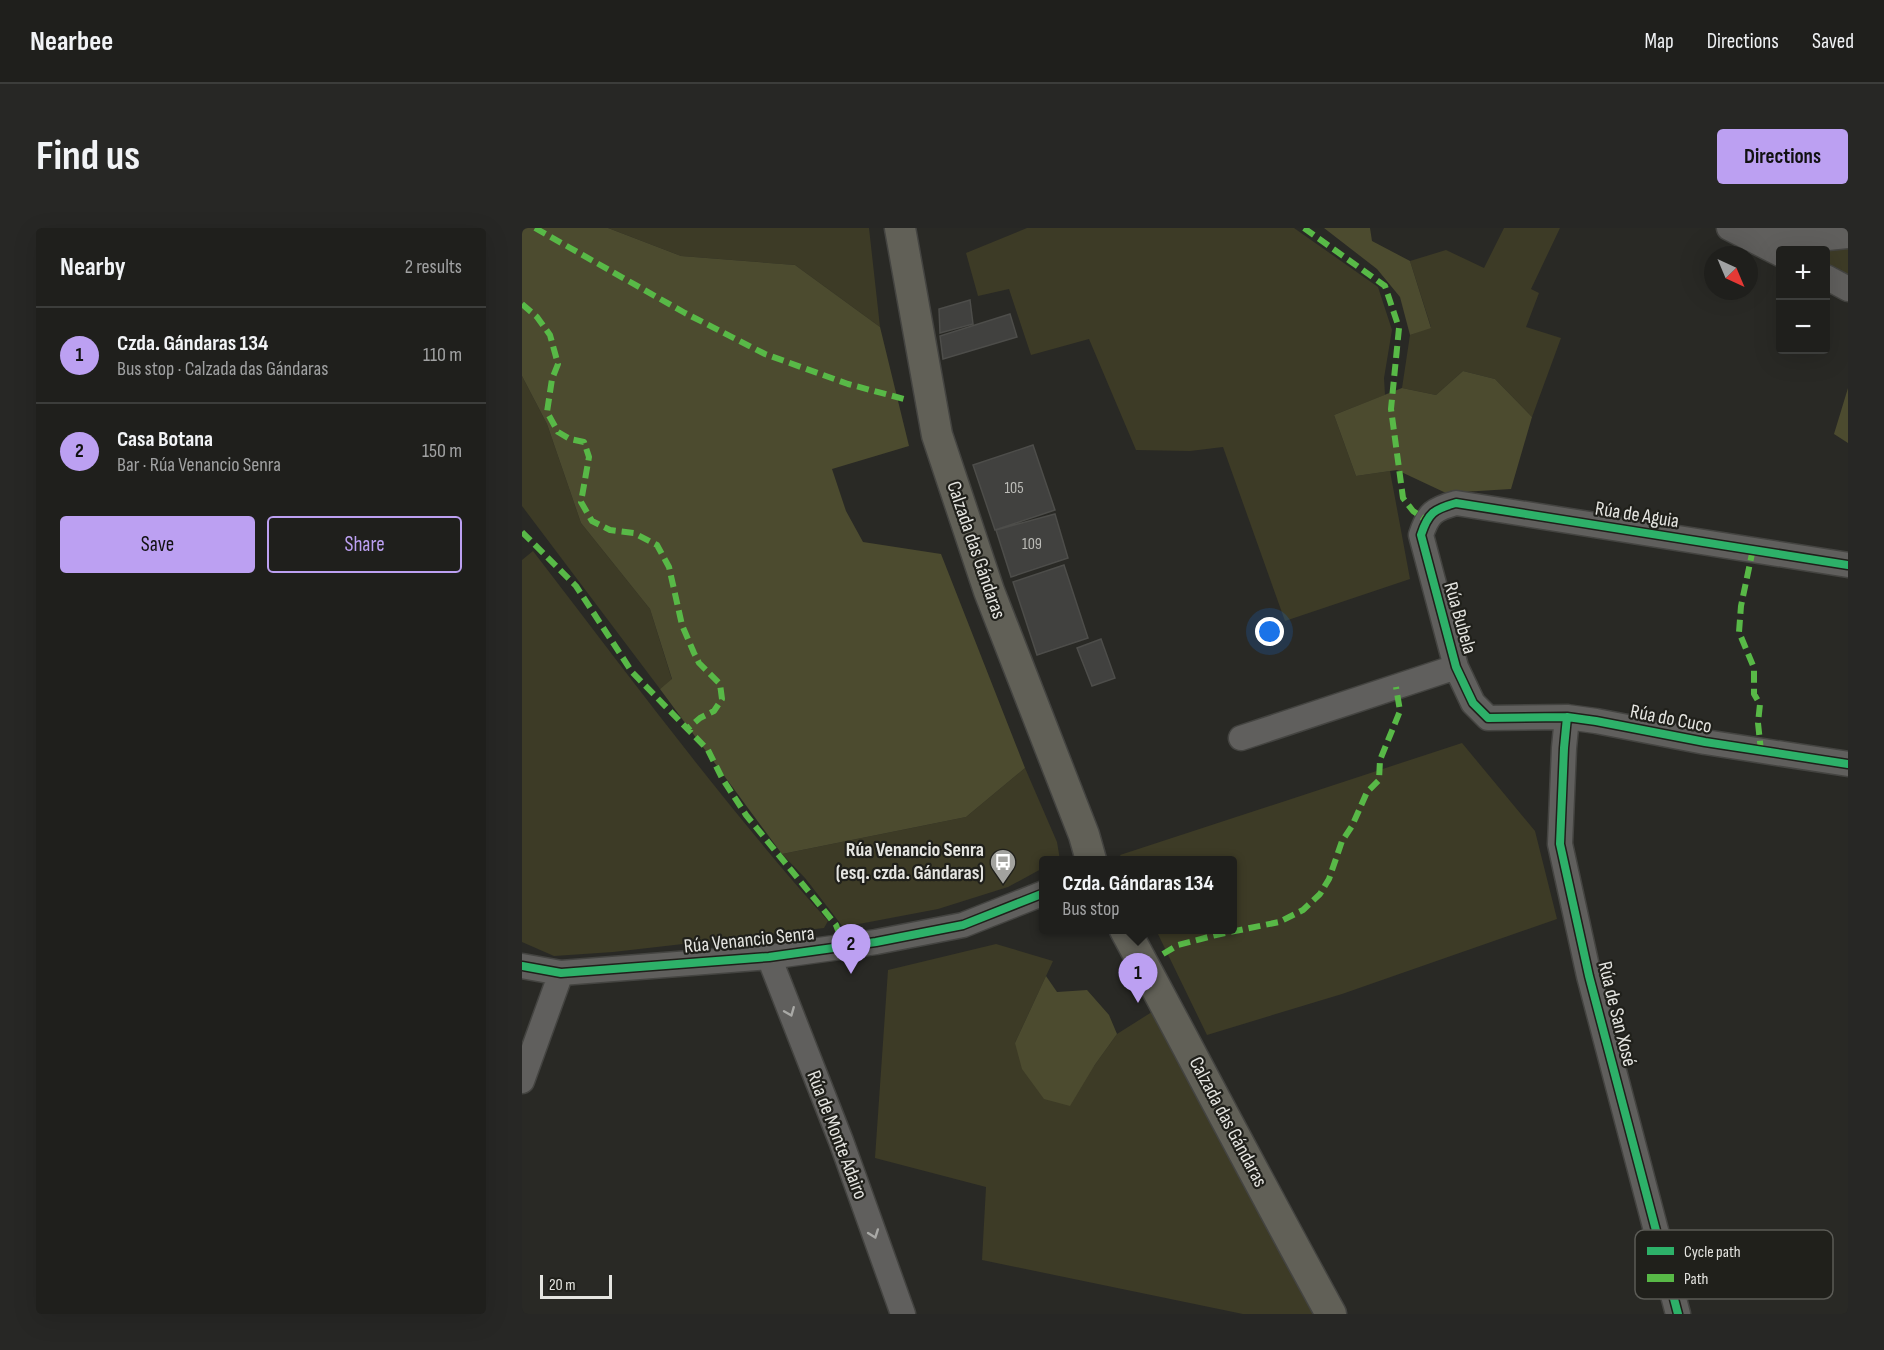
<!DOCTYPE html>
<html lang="en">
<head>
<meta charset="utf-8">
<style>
	body { margin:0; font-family:"Sofia Sans Condensed",sans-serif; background:#272725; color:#f1f3f6 }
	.controls { position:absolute; right:18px; top:18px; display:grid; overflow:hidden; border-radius:6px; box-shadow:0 6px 24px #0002 }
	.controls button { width:54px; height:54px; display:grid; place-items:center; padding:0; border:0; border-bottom:2px solid #3c3d3b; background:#1f1f1c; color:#f1f3f6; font:30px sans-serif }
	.compass { position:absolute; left:1182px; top:18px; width:54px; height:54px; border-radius:50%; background:#1f1f1c; box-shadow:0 6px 24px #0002; rotate:136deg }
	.scale { position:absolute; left:18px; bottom:15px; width:72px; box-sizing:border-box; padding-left:6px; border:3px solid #e5e5e1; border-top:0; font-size:16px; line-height:21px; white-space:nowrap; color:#e5e5e1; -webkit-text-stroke:4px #20201b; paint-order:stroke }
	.you { position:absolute; left:748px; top:404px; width:21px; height:21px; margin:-15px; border:4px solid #fff; border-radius:50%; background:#1a73e8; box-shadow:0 0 0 9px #1a73e833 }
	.badge { display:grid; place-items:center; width:39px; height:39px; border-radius:50%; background:#bca0f2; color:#111; font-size:20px; font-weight:700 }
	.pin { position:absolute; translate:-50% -50px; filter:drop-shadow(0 2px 3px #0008) }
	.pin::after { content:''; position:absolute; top:32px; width:21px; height:18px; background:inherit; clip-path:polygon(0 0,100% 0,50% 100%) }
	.popup { position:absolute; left:517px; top:628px; width:198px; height:78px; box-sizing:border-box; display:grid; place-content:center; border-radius:6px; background:#1f1f1c; filter:drop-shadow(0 2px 4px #0005); font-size:20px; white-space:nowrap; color:#a1a2a3 }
	.popup b { font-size:22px; color:#f1f3f6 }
	.popup::after { content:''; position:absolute; left:50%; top:100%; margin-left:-12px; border:12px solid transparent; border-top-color:#1f1f1c }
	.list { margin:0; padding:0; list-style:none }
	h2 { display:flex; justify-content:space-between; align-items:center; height:78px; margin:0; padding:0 24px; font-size:26px }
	h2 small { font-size:20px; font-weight:400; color:#a1a2a3 }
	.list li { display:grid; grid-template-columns:39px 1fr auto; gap:18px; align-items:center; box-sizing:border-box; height:96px; padding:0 24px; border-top:2px solid #3c3d3b }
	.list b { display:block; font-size:22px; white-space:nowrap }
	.list p { margin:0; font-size:20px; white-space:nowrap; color:#a1a2a3 }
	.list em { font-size:20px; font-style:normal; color:#a1a2a3 }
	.actions { display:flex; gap:12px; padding:18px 24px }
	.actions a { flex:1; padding:14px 0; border:2px solid #bca0f2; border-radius:6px; text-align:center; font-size:21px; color:#bca0f2 }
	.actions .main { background:#bca0f2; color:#111 }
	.map { position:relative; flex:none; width:1326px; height:1086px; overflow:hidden; border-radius:6px }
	header { display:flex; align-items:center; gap:36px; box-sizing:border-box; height:84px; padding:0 30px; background:#1f1f1c; border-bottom:2px solid #3c3d3b }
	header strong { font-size:28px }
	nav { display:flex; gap:33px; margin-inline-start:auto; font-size:21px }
	.intro { display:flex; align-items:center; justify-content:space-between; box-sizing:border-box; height:144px; padding:0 36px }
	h1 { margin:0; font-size:42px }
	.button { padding:15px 27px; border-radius:6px; background:#bca0f2; color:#111; font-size:21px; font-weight:700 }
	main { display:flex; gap:36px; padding:0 36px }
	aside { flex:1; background:#1f1f1c; border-radius:6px; box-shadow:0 6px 24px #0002 }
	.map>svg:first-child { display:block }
</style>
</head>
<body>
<header>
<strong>Nearbee</strong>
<nav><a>Map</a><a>Directions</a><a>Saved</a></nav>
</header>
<div class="intro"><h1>Find us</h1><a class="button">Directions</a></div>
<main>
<aside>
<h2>Nearby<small>2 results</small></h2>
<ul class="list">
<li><span class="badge">1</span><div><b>Czda. Gándaras 134</b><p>Bus stop · Calzada das Gándaras</p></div><em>110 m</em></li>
<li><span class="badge">2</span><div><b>Casa Botana</b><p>Bar · Rúa Venancio Senra</p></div><em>150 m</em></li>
</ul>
<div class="actions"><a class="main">Save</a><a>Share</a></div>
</aside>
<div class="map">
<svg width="1326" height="1086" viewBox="0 0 1326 1086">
	<rect width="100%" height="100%" fill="#292925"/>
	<!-- green -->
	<path fill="#3d3b26" d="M86 0H347L358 99 273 37 159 28Z
		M505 0H772L856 59 870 102 862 150 863 167 812 187 834 248 868 243 888 351 763 393 701 219 668 223 614 222 567 111 509 127 487 61 456 68 444 25Z
		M982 0H1038L1009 61 1017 65 1004 99 1039 110 1010 189 973 151 941 143 914 167 880 160 888 107 909 99 888 33 924 22 962 40Z
		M1269 16 1326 18V51L1304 40V22H1269L1262 19Z
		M0 148 25 196 59 295 128 381 150 452 138 461 0 278Z
		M11 323C107 448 201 575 306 693L302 700 91 724 32 728 0 714V332Z
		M940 515 1013 603 1035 691 820 766 685 807 634 702H710V632H601L598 627Z
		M503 540 535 614 538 632H522L521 640 486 659 416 681 321 699 283 650 260 626 444 589Z
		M474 716 531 733 493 815 572 838 595 806 633 782 792 1086H721L460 1032 464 959 353 930 366 742Z"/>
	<!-- forest -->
	<path fill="#4c4b2f" d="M0 0H86L159 28 273 37 358 99 387 218 310 241 324 283 341 314 419 326 503 540 444 589 260 626 138 461 150 451 128 381 59 295 25 196 0 148Z
		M802 0H848L850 13 888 33 909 100 888 107 878 69 855 41Z
		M941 143 973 151 1010 189 989 261 924 265 875 242 834 248 812 187 880 160 914 167Z
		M1326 160V215L1312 206Z
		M524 748 535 764 565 762 587 787 595 806 572 838 548 878 522 871 500 841 493 815Z"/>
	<!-- building -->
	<path fill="#41413f" stroke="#4d4d4a" stroke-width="1.5" d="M448 72 451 96 418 105 417 81Z
		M488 86 495 109 421 131 418 108Z
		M511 217 533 282 473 302 451 237Z
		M533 286 546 330 489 349 474 302Z
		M542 337 566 410 515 427 491 354Z
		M579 411 593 450 570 458 555 420Z"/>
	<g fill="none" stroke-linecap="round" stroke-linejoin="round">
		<!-- minor casing -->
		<g stroke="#444441" stroke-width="27">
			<path id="minor" d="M1207 0 1258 26
				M1238 0 1296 11 1326 8
				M1304 49 1326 61
				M1326 337 934 275C912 281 906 285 899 307L934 439 951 475 966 490 1045 489 1074 493 1183 514 1326 536
				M1045 489 1042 520 1038 616 1067 748 1156 1086
				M719 510 934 439
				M247 729 319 913 381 1086
				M0 738 39 745 247 729 354 714 441 697 522 665
				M0 853 39 745"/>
		</g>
		<!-- major casing -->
		<g stroke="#444441" stroke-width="33">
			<path id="major" d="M378 0 415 207 467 363 562 607 569 632
				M603 702C672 830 739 959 809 1086"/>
		</g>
		<!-- minor -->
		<use href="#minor" stroke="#605f5d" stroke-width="24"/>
		<!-- major -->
		<use href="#major" stroke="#616057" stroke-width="30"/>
		<!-- quiet -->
		<path stroke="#58b947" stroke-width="6" stroke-dasharray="12 6" stroke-linecap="butt" d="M13 0 163 85 243 126 326 156 382 171
			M782 0 863 58 877 100 869 181 881 270 891 283 904 292
			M0 76 15 89 28 107 36 136 30 151 25 184 36 204 48 211 62 214 67 229 59 274 70 293 88 302 112 305 135 317 147 339 160 397 172 425 177 435 198 456 200 471 192 483 178 490 165 501
			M0 304 54 358 110 444 186 522 200 550 224 587 314 697 322 718
			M1231 321 1219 378 1217 404 1232 440V466L1238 476 1236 495 1239 523
			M641 726 656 717 694 707 757 694 781 682 798 666 807 651 820 613 830 598 845 564 857 552 858 532 878 483 874 459"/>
		<!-- cycleway casing -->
		<g stroke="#20201b" stroke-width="11">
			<path id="cycleway" d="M1326 337 934 275C912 281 906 285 899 307L934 439 951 475 966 490 1045 489 1074 493 1183 514 1326 536
				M1045 489 1042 520 1038 616 1067 748 1156 1086
				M0 738 39 745 247 729 354 714 441 697 522 665"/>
		</g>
		<!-- cycleway -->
		<use href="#cycleway" stroke="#2db169" stroke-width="8"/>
	</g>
	<!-- one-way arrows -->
	<defs><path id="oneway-chevron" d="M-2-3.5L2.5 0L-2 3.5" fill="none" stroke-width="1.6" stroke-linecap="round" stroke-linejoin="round" transform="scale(1.5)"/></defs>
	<g stroke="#a9a9a6">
		<use href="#oneway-chevron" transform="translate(268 784) rotate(68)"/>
		<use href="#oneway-chevron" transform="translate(352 1006) rotate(70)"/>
	</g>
	<!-- icons -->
	<defs>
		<g id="bus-pin" transform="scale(1.35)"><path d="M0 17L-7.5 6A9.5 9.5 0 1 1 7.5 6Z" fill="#a3a39f" stroke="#20201b"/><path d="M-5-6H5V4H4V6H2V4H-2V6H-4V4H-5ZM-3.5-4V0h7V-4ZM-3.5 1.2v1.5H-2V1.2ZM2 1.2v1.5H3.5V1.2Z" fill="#fff"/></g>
	</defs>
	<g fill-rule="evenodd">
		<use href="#bus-pin" x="481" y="634"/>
	</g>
	<g text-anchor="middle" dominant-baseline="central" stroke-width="4.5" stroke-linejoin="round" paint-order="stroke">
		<!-- number labels -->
		<g font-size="16" fill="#bcbcb8">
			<text x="492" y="260">105</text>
			<text x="510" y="316">109</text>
		</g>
		<!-- street labels -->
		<g font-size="20" fill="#e5e5e1" stroke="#20201b">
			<text transform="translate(1115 287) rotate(9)">Rúa de Aguia</text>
			<text transform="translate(454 322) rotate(71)">Calzada das Gándaras</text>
			<text transform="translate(938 390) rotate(74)">Rúa Bubela</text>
			<text transform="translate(1149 491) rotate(11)">Rúa do Cuco</text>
			<text transform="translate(227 712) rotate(-6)">Rúa Venancio Senra</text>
			<text transform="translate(1095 786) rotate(76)">Rúa de San Xosé</text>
			<text transform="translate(706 894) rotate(62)">Calzada das Gándaras</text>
			<text transform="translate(315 907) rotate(69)">Rúa de Monte Adairo</text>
		</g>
		<!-- poi labels -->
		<g font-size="20" font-weight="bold" fill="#e5e5e1" stroke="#20201b" text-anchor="end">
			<text x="462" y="622">Rúa Venancio Senra<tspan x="462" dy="23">(esq. czda. Gándaras)</tspan></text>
		</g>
	</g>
	<!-- legend -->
	<rect x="1113" y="1002" width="198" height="69" rx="9" fill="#20201b" stroke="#5b5b56" stroke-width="1.5"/>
	<rect x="1125" y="1019" width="27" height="8" fill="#2db169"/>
	<rect x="1125" y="1046" width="27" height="8" fill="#58b947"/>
	<g font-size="16" fill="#e5e5e1">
		<text x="1162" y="1029">Cycle path</text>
		<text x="1162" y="1056">Path</text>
	</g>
</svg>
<div class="controls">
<button>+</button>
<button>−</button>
</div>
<svg class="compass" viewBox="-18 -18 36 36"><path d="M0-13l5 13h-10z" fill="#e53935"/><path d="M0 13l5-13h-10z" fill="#a1a2a3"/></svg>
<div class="scale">20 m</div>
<div class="you"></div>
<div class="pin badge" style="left:616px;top:775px">1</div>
<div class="popup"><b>Czda. Gándaras 134</b>Bus stop</div>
<div class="pin badge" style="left:329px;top:746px">2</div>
</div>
</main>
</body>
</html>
